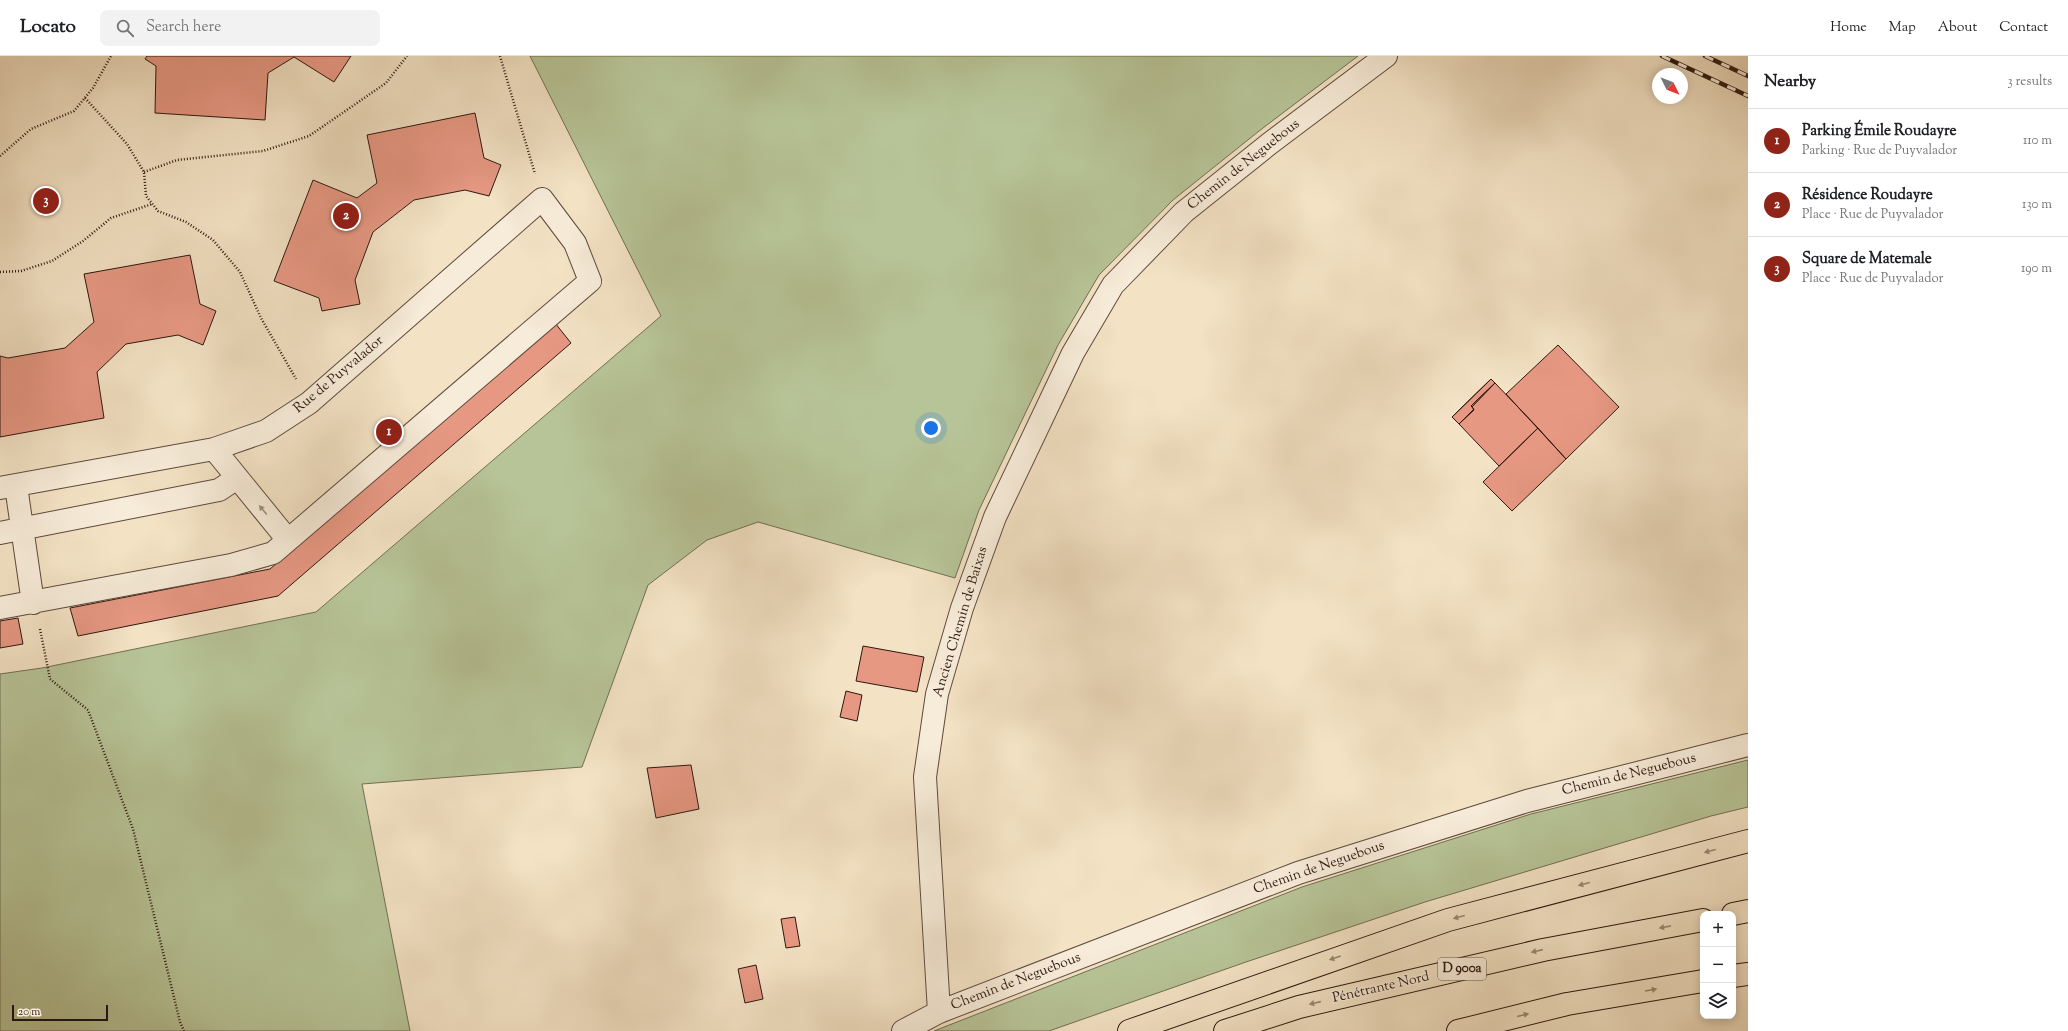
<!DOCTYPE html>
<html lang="en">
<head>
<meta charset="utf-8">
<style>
	body { margin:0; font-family:"Sorts Mill Goudy",serif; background:#f2f2f2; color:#202124 }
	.controls { position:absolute; right:12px; bottom:12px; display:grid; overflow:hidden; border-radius:8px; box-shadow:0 2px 10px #0003 }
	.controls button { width:36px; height:36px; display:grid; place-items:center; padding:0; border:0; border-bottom:1px solid #e0e0e0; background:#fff; color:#202124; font:20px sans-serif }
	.compass { position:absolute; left:1652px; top:12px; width:36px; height:36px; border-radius:50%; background:#fff; box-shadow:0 2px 10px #0003; rotate:132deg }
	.scale { position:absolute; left:12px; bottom:10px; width:96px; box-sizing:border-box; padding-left:4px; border:2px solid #2d1811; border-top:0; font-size:11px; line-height:14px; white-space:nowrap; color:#2d1811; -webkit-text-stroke:3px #f7ecd9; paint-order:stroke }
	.you { position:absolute; left:931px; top:372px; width:14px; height:14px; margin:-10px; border:3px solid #fff; border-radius:50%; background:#1a73e8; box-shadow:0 0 0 6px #1a73e833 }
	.badge { display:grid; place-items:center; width:26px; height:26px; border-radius:50%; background:#8f2418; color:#fff; font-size:13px; font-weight:700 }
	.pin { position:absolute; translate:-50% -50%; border:2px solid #fff; box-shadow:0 1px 4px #0006 }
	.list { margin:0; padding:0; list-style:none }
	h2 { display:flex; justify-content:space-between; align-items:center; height:52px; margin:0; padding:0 16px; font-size:17px }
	h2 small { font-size:13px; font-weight:400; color:#757577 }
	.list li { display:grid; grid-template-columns:26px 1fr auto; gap:12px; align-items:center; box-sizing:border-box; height:64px; padding:0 16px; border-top:1px solid #e0e0e0 }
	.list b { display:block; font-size:15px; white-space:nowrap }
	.list p { margin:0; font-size:13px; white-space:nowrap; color:#757577 }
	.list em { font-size:13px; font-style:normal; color:#757577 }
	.icon { flex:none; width:22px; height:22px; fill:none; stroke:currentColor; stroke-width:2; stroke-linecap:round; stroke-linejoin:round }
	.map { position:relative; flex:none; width:1748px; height:975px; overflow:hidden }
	header { display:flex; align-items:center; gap:24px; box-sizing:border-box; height:56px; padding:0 20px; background:#fff; border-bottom:1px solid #e0e0e0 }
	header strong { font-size:19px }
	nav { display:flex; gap:22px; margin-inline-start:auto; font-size:14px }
	.search { width:280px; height:36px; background:#f2f2f2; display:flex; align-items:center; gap:10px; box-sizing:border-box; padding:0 14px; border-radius:8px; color:#757577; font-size:15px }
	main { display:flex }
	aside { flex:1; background:#fff }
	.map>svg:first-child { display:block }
</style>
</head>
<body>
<header>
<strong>Locato</strong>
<div class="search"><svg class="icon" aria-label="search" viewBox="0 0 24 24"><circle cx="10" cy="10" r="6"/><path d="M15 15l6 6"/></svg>Search here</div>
<nav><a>Home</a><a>Map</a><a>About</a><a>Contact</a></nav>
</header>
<main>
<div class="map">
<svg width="1748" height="975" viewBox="0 0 1748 975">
	<rect width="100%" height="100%" fill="#f3e2c4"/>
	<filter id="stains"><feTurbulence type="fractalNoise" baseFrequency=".005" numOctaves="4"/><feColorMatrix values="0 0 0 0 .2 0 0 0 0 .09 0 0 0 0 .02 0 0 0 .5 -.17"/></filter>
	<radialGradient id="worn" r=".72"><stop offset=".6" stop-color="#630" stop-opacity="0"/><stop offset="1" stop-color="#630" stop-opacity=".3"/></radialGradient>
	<!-- green -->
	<path fill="#b7c497" stroke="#726e54" d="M530 0H1358L1259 75 1173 144 1099 219 1058 289 979 454 955 522 758 466 707 484 648 529 582 711 362 728 410 975H0V618L42 612 316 556 661 260Z
		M1748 704V751L1711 760 1425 846 1246 906 1049 975H934L1302 831 1531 758Z"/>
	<!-- building -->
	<path fill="#e79883" stroke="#2d1811" d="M147 0H351L334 26 294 1 268 17 265 64 155 57 156 10 145 3Z
		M475 57 484 102 501 109 489 140 465 134 414 144 373 176 355 224 360 248 322 255 319 242 274 225 313 124 357 142 377 127 367 79Z
		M190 199 200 248 216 255 203 289 178 279 126 288 97 316 104 362 0 381V300L8 302 65 292 94 266 84 218Z
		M555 267 571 287 278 540 78 580 70 552 270 513Z
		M1558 289 1619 351 1566 403 1506 338Z
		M1491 323 1495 327 1472 351 1474 354 1459 368 1452 361Z
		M1491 323 1495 327 1471 350 1474 353 1459 368 1452 361Z
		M1495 327 1538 372 1499 410 1459 368 1474 353 1471 350Z
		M1538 372 1566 403 1512 455 1483 426Z
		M18 562 23 588 0 592V565Z
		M863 590 924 601 917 636 856 625Z
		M846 635 862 639 857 665 840 661Z
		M691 709 699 753 656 762 647 712Z
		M795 861 800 890 786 892 781 863Z
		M756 909 763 943 745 947 738 913Z"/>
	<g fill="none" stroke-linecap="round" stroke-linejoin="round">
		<!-- minor casing -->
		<g stroke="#5e4a3e" stroke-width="24">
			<path id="minor" d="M214 393 288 484
				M16 430 33 547
				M0 432 214 393 266 375 309 347 542 143 575 187 590 225 273 497 231 509 0 552
				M0 477 219 434 237 422
				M939 956 925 721 937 638 962 552 995 461 1073 297 1113 229 1184 156 1269 88 1386 0
				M903 975 939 956 1298 817 1527 745 1748 689"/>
		</g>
		<!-- highway casing -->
		<g stroke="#2d1811" stroke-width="24">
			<path id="highway" d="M1733 858 1748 855
				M1733 920 1748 918
				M1129 975 1448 864 1748 785
				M1225 975 1299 951 1543 894 1703 864
				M1458 975 1567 948 1703 925"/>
		</g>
		<!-- path -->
		<path stroke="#2d1811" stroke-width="2.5" stroke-dasharray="1 2" stroke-linecap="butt" d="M500 0 535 118
			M85 42 127 88 144 116 146 140 158 155 186 166 213 184 240 216 261 262 296 323
			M0 100 31 73 74 55 93 32 111 0
			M144 116 177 104 263 95 309 80 386 27 407 0
			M0 216 21 215 52 205 83 185 111 162 152 148
			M40 573 50 623 88 654 133 773 180 966 184 975"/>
		<!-- minor -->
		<use href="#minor" stroke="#f7ecd9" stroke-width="22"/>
		<!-- highway -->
		<use href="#highway" stroke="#f3e2c4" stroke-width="22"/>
		<!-- rail casing -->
		<g stroke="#2d1811" stroke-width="4.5">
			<path id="rail" d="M1662 0 1748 40
				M1705 0 1748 20"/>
		</g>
		<!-- rail -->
		<use href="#rail" stroke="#f7ecd9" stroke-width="3" stroke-dasharray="9" stroke-linecap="butt"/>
	</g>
	<!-- one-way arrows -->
	<defs><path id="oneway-solid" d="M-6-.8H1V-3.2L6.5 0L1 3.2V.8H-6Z"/></defs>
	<use fill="#9c8d7f" href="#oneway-solid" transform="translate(263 454) rotate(-130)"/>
	<g fill="#9a8773">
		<use href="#oneway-solid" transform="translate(1710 795) rotate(165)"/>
		<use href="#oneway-solid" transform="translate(1584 828) rotate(165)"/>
		<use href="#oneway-solid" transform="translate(1459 861) rotate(165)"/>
		<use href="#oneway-solid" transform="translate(1665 871) rotate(169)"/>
		<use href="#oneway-solid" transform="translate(1537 895) rotate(167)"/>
		<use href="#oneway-solid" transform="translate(1335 902) rotate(161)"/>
		<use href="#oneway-solid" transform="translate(1651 934) rotate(-10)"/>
		<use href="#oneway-solid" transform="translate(1315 947) rotate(167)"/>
		<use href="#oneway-solid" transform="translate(1523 959) rotate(-14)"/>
	</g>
	<g text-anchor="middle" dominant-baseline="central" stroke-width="3" stroke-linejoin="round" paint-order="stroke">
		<!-- shield labels -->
		<rect fill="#f7ecd9" stroke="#6a584d" stroke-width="1" x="1438" y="902" width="48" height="22" rx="3"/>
		<g font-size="13" font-weight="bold" fill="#2d1811">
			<text x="1462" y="913">D 900a</text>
		</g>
		<!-- street labels -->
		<g font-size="14" fill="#2d1811" stroke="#f7ecd9">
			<text transform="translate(1244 109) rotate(-38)">Chemin de Neguebous</text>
			<text transform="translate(339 319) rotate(-40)">Rue de Puyvalador</text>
			<text transform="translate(961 566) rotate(-73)">Ancien Chemin de Baixas</text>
			<text transform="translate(1629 719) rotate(-14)">Chemin de Neguebous</text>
			<text transform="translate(1319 812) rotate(-19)">Chemin de Neguebous</text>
			<text transform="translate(1016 926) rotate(-21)">Chemin de Neguebous</text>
			<text transform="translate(1381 932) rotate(-13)">Pénétrante Nord</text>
		</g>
	</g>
	<rect width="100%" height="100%" filter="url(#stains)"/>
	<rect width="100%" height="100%" fill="url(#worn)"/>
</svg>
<div class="controls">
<button>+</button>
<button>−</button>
<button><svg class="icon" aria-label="layers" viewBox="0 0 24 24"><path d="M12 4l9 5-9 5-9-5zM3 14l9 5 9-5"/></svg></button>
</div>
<svg class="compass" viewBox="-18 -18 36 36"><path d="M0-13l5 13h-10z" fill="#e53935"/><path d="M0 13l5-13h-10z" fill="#757577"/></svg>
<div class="scale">20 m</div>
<div class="you"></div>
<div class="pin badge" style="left:389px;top:376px">1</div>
<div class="pin badge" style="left:346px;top:160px">2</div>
<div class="pin badge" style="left:46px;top:145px">3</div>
</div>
<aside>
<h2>Nearby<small>3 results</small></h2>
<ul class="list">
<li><span class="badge">1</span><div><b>Parking Émile Roudayre</b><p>Parking · Rue de Puyvalador</p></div><em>110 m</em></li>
<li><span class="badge">2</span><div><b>Résidence Roudayre</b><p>Place · Rue de Puyvalador</p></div><em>130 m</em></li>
<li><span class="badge">3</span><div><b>Square de Matemale</b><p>Place · Rue de Puyvalador</p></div><em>190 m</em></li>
</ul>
</aside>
</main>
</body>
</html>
